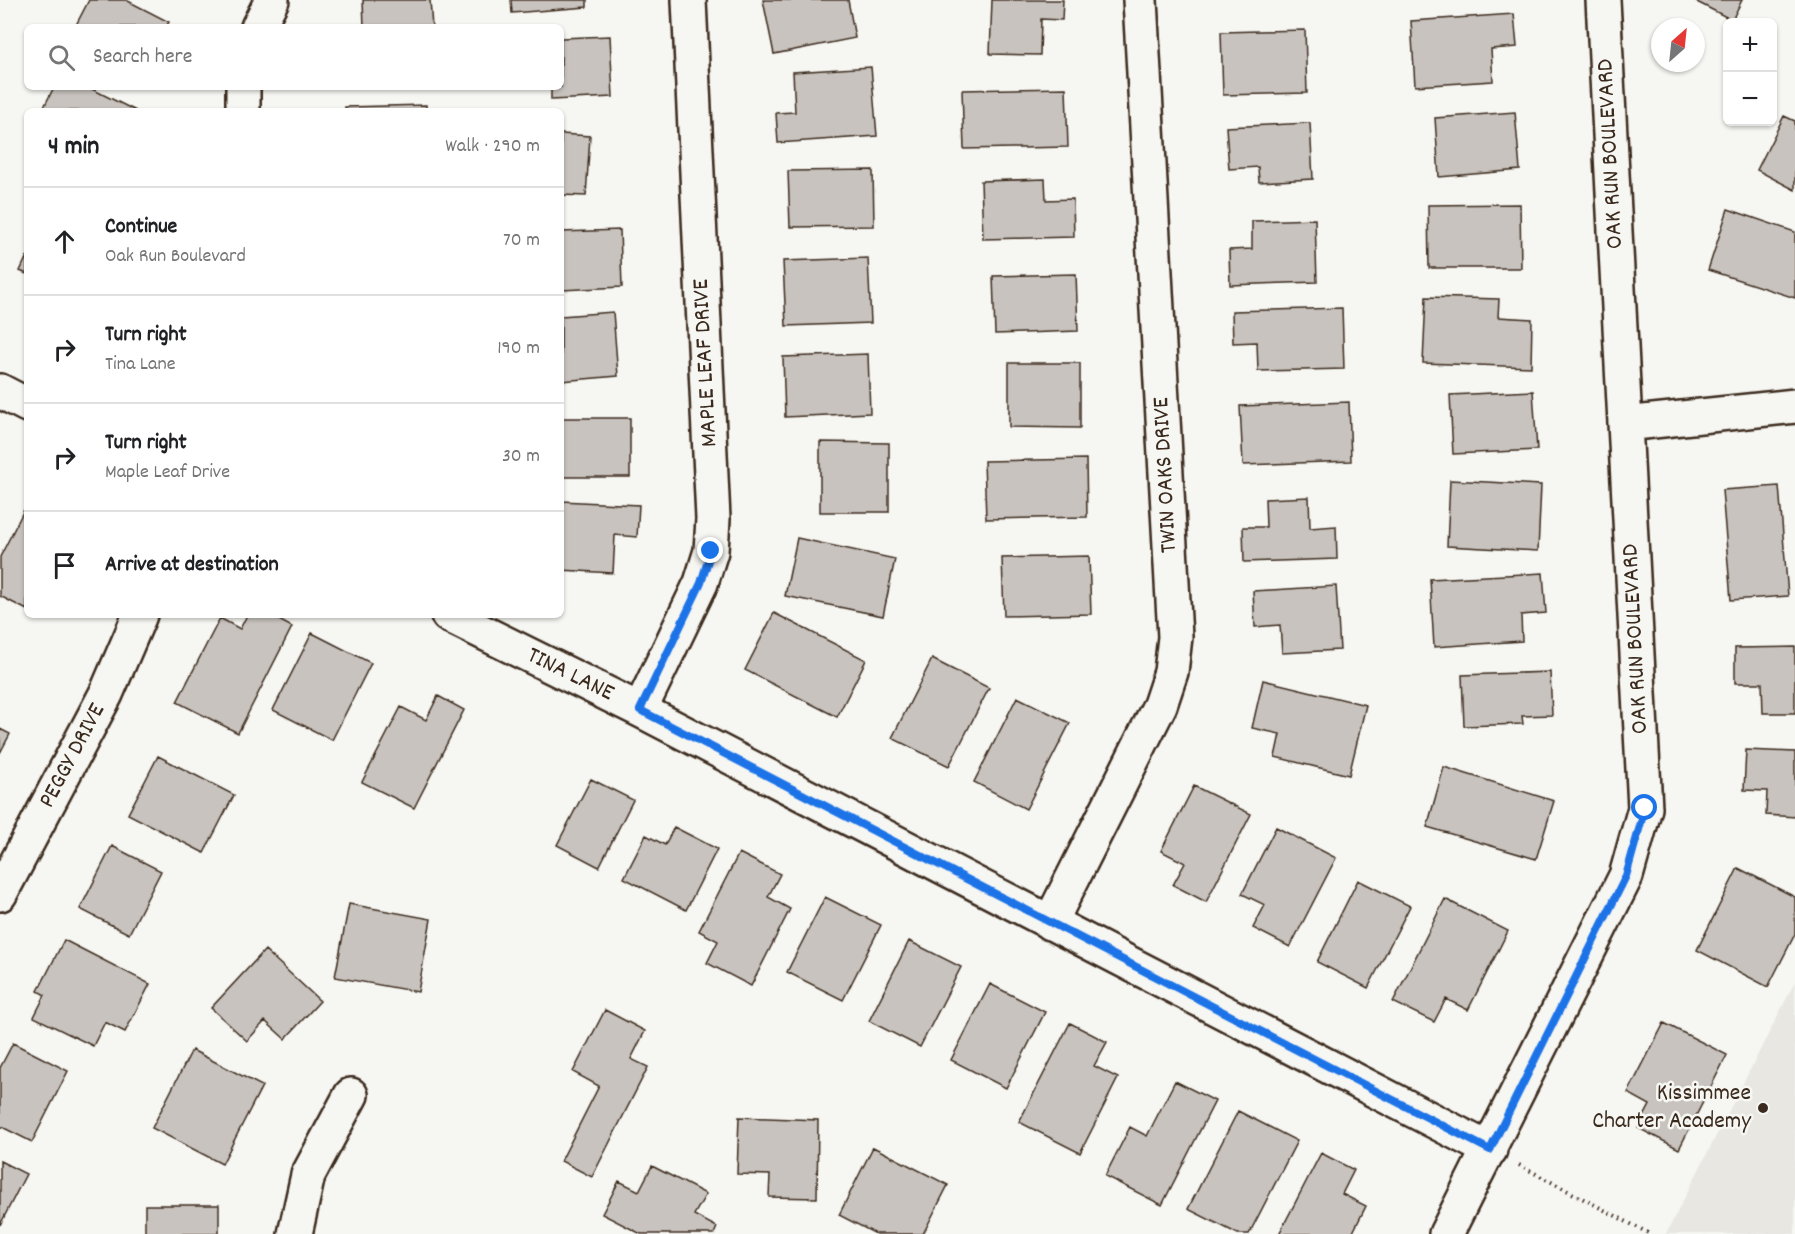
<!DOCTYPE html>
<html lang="en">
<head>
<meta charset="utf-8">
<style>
	body { margin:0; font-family:Dekko,sans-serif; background:#f2f2f2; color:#202124 }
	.controls { position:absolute; right:18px; top:18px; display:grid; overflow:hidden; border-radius:9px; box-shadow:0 2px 4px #0004 }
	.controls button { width:54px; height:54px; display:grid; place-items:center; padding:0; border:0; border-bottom:2px solid #e0e0e0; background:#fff; color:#202124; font:30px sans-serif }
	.compass { position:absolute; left:1651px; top:18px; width:54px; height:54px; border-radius:50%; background:#fff; box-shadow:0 2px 4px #0004; rotate:27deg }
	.stop { position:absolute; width:18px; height:18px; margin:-14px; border:4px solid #1a73e8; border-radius:50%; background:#fff }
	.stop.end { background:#1a73e8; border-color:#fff; box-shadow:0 2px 6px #0008 }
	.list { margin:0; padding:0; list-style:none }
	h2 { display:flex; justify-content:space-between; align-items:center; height:78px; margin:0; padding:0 24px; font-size:26px }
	h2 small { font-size:20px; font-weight:400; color:#757577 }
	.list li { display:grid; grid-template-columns:39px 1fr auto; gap:18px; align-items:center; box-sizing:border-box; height:108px; padding:0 24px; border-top:2px solid #e0e0e0 }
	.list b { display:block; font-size:22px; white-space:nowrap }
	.list p { margin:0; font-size:20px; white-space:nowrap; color:#757577 }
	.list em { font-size:20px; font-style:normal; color:#757577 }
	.icon { flex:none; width:33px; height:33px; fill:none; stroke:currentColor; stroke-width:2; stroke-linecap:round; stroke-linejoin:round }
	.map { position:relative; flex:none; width:1795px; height:1234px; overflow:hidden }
	.search { position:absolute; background:#fff; box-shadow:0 2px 4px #0004; left:24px; top:24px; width:540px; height:66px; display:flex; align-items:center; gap:15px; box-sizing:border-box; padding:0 21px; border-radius:9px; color:#757577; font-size:22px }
	.panel { position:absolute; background:#fff; box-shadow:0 2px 4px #0004; left:24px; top:108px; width:540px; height:510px; border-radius:9px }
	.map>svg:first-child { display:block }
</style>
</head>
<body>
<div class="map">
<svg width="1795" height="1234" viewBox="0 0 1795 1234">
	<rect width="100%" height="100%" fill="#f6f6f2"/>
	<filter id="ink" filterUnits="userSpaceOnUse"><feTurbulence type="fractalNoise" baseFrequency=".0167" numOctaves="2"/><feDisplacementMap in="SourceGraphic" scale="12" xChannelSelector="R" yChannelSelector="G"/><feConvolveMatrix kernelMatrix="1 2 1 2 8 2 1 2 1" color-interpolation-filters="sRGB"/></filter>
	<g filter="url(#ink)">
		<!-- built -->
		<path fill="#e8e7e2" d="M1795 982V1234H1666Z"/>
		<!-- building -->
		<path fill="#c8c3be" stroke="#3b2a1e" stroke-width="1.5" d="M89 0H126L169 22 166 27H75Z
			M363 0H430L432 27H364Z
			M511 0H587V7L512 13Z
			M763 0H848L855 38 774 54Z
			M992 0H1063L1062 20 1041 19 1040 55 990 54Z
			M1693 0H1742L1732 20Z
			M1514 14 1517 47 1491 49 1493 81 1415 86 1411 21Z
			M1305 30 1307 93 1223 95 1221 32Z
			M610 36 613 97 551 100V87H561V38Z
			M871 67 877 136 778 143 776 113 795 112 793 72Z
			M54 87H88L136 111H42Z
			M1066 88 1068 147 964 149 962 90Z
			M426 105V111H345V107Z
			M1515 112 1520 170 1439 177 1435 118Z
			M1784 116 1795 121V190L1757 170Z
			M1310 123 1313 179 1259 182 1258 167 1229 169 1226 127Z
			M561 134 590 136 586 196 561 195Z
			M873 170 874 226 790 227 788 171Z
			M1045 179 1046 200 1073 199 1074 237 983 239 981 181Z
			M1520 204 1521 268H1429L1428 205Z
			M1728 209 1795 232V298L1708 270Z
			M1315 219 1317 282 1230 285 1229 250 1252 249V221Z
			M620 230 622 287 561 290V232Z
			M27 256V274L20 271Z
			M868 258 871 323 786 326 783 261Z
			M1076 274 1078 331 995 334 993 276Z
			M1426 297 1499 299 1498 317 1532 319 1531 367 1423 363Z
			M1342 308 1344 369 1258 371 1257 342 1233 343 1232 311Z
			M613 312 618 376 561 381V316Z
			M868 354 870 413 785 417 783 357Z
			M1009 363H1080V428L1009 427Z
			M1533 391 1537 450 1453 454 1450 395Z
			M1349 402 1351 461 1243 465 1240 406Z
			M561 418H630V477H561Z
			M820 442 889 443V512H820Z
			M1086 459 1087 517 986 519 984 461Z
			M1450 480 1541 485 1538 551 1447 546Z
			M1779 486 1788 596 1731 600 1722 490Z
			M1309 497 1310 528 1336 526 1337 559 1244 562 1243 527H1266L1265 499Z
			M561 501 639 505 637 537 615 535 613 573 561 570Z
			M27 504V610L0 596V557Z
			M797 538 895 559 883 616 785 596Z
			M1089 556 1091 614 1004 616 1002 558Z
			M1543 573 1546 613 1521 615 1522 641 1434 647 1430 579Z
			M1336 586 1340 650 1282 653 1280 625 1255 627 1253 591Z
			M774 613 866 660 837 717 745 670Z
			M247 615H270L292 627 238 733 177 702 220 618 240 629Z
			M312 633 371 663 332 740 273 710Z
			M1795 647V713H1763L1762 683H1735V648Z
			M932 659 989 688 949 766 892 738Z
			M1550 672 1552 715 1522 716 1523 724 1464 726 1462 675Z
			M1263 680 1366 705 1349 775 1275 757 1280 734 1252 728Z
			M438 696 464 710 414 808 362 782 401 707 426 720Z
			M1017 697 1070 723 1026 809 974 782Z
			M0 729 10 734 0 753Z
			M1746 750 1795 752V817L1766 815 1767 791 1744 790Z
			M158 756 234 795 204 853 128 814Z
			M1444 767 1554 801 1536 859 1427 827Z
			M591 779 633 800 599 867 557 845Z
			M1194 786 1251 814 1206 902 1173 885 1185 863 1161 851Z
			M674 827 717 849 686 910 624 878 646 835 665 845Z
			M1276 827 1336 858 1290 947 1253 928 1265 905 1242 894Z
			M112 846 161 871 129 934 80 909Z
			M739 853 780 874 768 897 790 909 751 986 707 963 718 941 699 931Z
			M1738 868 1795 897V934L1768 987 1697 950Z
			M1358 880 1410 906 1368 988 1317 962Z
			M825 897 881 925 843 1000 787 972Z
			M1445 899 1508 931 1468 1010 1446 999 1434 1022 1393 1002Z
			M349 904 431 919 418 992 335 977Z
			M64 940 150 984 125 1032 105 1022 93 1046 34 1017 45 995 38 991Z
			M909 941 961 967 920 1047 869 1021Z
			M265 950 320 1001 285 1039 265 1021 247 1041 211 1008Z
			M990 984 1045 1012 1006 1088 951 1060Z
			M605 1010 645 1031 631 1059 648 1067 592 1177 561 1161 599 1086 573 1072Z
			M1070 1023 1107 1042 1094 1066 1118 1078 1080 1153 1019 1122Z
			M1664 1023 1727 1055 1679 1149 1638 1128 1650 1105 1628 1093Z
			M13 1043 68 1071 32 1142 0 1126V1068Z
			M192 1050 262 1086 222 1164 152 1128Z
			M1175 1081 1215 1101 1162 1205 1105 1176 1130 1127 1147 1136Z
			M1238 1111 1297 1141 1249 1234H1238L1188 1209Z
			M739 1117 818 1120 817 1198 769 1197 770 1175 737 1174Z
			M873 1147 948 1185 923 1234H876L839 1215Z
			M1321 1153 1354 1170 1342 1194 1366 1206 1352 1234H1279Z
			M0 1161 26 1174 0 1225Z
			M652 1166 706 1194 694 1215 717 1227 714 1234H641L602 1214 619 1181 639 1191Z
			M145 1205H219V1234H145Z"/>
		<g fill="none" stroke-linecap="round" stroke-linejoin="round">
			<!-- minor casing -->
			<g stroke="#3b2a1e" stroke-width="38">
				<path id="minor" d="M258 27 272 0
					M243 87V111
					M0 391 27 405
					M1625 424 1795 406
					M448 615 640 710 1490 1150
					M640 710 701 583 711 551 713 519 689 0
					M0 894 106 694 140 615
					M1050 923 1160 705 1171 672 1175 637 1140 0
					M295 1234 308 1175 351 1095
					M1446 1234 1626 876 1645 808 1603 0"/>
			</g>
			<!-- path -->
			<path stroke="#3b2a1e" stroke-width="4" stroke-dasharray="1.5 4.5" stroke-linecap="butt" d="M1519 1165 1650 1234"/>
			<!-- minor -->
			<use href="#minor" stroke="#f6f6f2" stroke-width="33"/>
		</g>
	</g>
	<g fill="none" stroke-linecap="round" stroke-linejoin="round" filter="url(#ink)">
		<!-- route -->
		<path stroke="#1a73e8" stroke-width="8" d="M711 551 701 583 640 710 1490 1150 1626 876 1645 808"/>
	</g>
	<!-- markers -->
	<circle fill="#3b2a1e" stroke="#f6f6f2" stroke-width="2" cx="1763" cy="1108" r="6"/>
	<g text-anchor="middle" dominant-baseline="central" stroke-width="5" stroke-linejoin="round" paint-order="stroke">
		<!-- street labels -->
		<g font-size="24" fill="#3b2a1e" stroke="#f6f6f2">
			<text transform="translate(1611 154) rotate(-93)">OAK RUN BOULEVARD</text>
			<text transform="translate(706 363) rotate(-93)">MAPLE LEAF DRIVE</text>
			<text transform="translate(1166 475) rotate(-93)">TWIN OAKS DRIVE</text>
			<text transform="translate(1636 639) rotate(-93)">OAK RUN BOULEVARD</text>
			<text transform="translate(570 675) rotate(26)">TINA LANE</text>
			<text transform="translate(73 756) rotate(-62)">PEGGY DRIVE</text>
		</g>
		<!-- poi labels -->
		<g font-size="24" fill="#3b2a1e" stroke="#f6f6f2" text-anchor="end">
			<text x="1751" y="1094">Kissimmee<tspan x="1751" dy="28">Charter Academy</tspan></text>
		</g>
	</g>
</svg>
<div class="controls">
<button>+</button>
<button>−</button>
</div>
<svg class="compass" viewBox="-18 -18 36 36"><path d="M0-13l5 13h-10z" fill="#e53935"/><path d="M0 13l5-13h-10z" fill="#757577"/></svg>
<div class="stop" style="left:1645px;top:808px"></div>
<div class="stop end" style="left:711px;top:551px"></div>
<div class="search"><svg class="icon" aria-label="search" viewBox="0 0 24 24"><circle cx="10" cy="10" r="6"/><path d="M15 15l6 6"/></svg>Search here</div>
<section class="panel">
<h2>4 min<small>Walk · 290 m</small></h2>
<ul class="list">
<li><svg class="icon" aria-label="ahead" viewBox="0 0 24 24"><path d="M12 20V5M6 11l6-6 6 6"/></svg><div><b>Continue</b><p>Oak Run Boulevard</p></div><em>70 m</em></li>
<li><svg class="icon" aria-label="right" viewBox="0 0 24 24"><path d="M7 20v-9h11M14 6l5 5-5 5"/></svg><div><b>Turn right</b><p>Tina Lane</p></div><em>190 m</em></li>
<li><svg class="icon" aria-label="right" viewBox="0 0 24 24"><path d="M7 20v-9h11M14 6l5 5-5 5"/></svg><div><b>Turn right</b><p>Maple Leaf Drive</p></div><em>30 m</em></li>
<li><svg class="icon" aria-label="arrive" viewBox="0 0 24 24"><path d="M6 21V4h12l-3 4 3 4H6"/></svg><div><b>Arrive at destination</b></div></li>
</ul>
</section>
</div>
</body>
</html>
